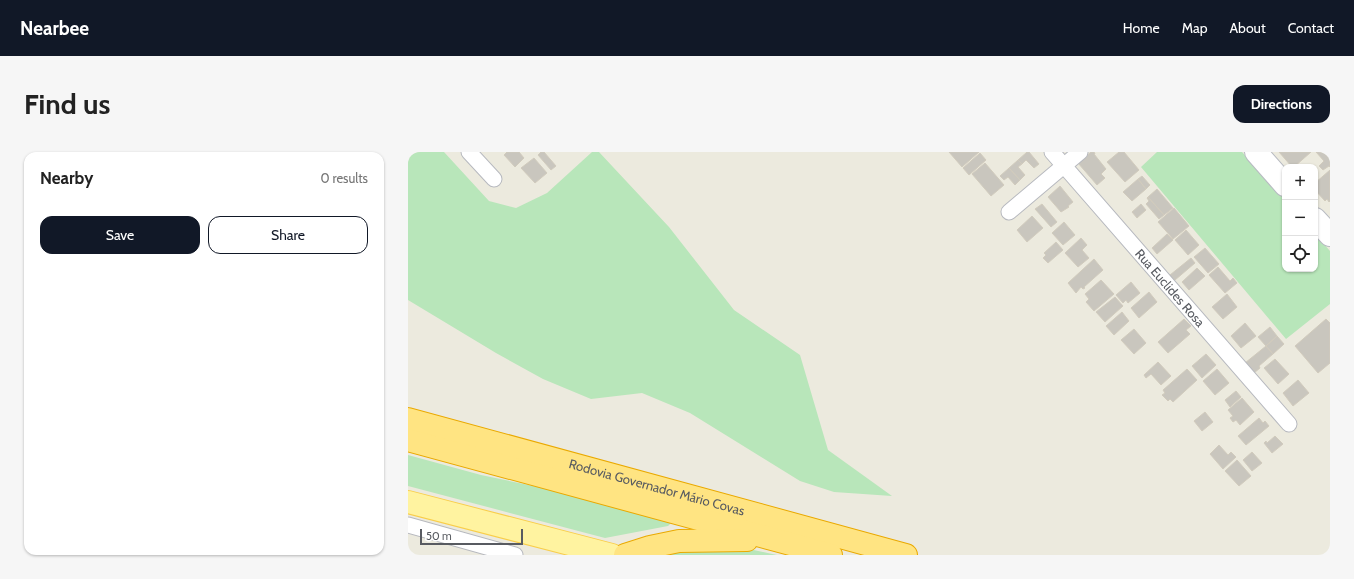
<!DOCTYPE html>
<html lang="en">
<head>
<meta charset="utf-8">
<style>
	body { margin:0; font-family:Cabin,sans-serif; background:#f6f6f6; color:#222 }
	.controls { position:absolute; right:12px; top:12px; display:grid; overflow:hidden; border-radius:8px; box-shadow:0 1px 3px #0004 }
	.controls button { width:36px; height:36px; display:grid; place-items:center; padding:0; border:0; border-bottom:1px solid #e0e0e0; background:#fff; color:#222; font:20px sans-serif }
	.scale { position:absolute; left:12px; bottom:10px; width:103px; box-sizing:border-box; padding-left:4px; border:2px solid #585b61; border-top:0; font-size:11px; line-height:14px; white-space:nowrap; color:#585b61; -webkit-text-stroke:3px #fff; paint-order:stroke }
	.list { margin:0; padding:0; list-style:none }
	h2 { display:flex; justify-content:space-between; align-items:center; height:52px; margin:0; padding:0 16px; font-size:17px }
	h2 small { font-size:13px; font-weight:400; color:#767676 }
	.actions { display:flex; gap:8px; padding:12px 16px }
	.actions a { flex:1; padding:9px 0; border:1px solid #111827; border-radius:12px; text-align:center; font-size:14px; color:#111827 }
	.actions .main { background:#111827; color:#fff }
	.icon { flex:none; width:22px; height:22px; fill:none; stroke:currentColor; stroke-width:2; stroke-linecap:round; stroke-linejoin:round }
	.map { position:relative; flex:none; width:922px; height:403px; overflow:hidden; border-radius:12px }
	header { display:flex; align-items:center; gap:24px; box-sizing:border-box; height:56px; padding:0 20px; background:#111827; color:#fff }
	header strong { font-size:19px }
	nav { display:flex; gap:22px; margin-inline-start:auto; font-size:14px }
	.intro { display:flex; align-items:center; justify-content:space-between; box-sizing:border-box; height:96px; padding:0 24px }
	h1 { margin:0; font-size:28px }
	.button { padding:10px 18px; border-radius:12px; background:#111827; color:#fff; font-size:14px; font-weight:700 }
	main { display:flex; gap:24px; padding:0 24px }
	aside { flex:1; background:#fff; border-radius:12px; box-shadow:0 1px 3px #0004 }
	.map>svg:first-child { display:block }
</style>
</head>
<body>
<header>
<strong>Nearbee</strong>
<nav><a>Home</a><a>Map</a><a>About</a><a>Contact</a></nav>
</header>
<div class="intro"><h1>Find us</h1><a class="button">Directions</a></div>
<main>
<aside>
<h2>Nearby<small>0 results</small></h2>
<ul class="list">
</ul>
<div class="actions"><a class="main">Save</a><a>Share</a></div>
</aside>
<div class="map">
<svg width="922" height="403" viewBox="0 0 922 403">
	<rect width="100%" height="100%" fill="#eceade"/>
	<!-- green -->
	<path fill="#b8e6ba" d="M0 0H36L81 49 108 56 139 41 184 0H191L261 75 326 158 392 203 420 298 484 344 426 340 392 329 282 261 234 241 183 247 135 227 88 201 0 148Z
		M749 0H834L877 48V117H907V82L922 99V152L878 187 733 15Z
		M0 303 73 323 207 351 263 371 260 374 197 386 0 334Z
		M327 394 369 403H248L252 399Z"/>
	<!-- building -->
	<path fill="#c9c6be" stroke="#d1cbbd" d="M99 0H111L116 6 107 15 96 3Z
		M133 0H136L148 14 143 18 130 3Z
		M541 0H571L554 15Z
		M619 0H621L631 12 626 16 618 8 614 12 610 8Z
		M683 0H686L687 2H686L698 17 693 22 697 26 689 33 670 11Z
		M711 0H716L731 18 717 30 699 10Z
		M871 0H903L886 15H884Z
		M908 0H922V15L921 14 915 18 911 14 916 9Z
		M572 1 578 8 561 23 555 16Z
		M126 6 139 21 127 31 113 16Z
		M610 8 614 12 610 15 617 23 612 28 601 16Z
		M577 11 596 33 583 44 564 22Z
		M601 16 612 28 607 33 600 25 596 28 592 24Z
		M922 18V49L921 50 919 47 917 49 907 38V31Z
		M734 24 742 33 738 37 730 27Z
		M730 27 738 37 724 49 715 40Z
		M652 34 665 50 660 54 661 55 653 60 640 45Z
		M749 37 765 56 756 63 740 45Z
		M740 45 756 63 751 67 738 52 741 49 739 46Z
		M634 52 649 70 643 75 627 57Z
		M733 52 738 58 729 66 724 60Z
		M766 56 781 74 765 87 750 70Z
		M624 64 635 76 619 90 609 78Z
		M656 70 667 83 655 93 644 81Z
		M778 78 791 93 780 103 767 88Z
		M759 82 765 88 749 102 744 96Z
		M673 86 679 93 674 98 681 106 670 115 657 101Z
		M648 90 655 98 640 111 635 106 638 103 636 101Z
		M797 96 811 112 800 121 786 105Z
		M783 106 787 111 767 128 762 123Z
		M686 107 695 118 676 135 677 136 675 137 673 135 668 141 660 131Z
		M810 115 822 129 825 126 829 131 817 141 801 123Z
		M789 116 797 124 781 138 774 130Z
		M693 128 706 142 686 159 678 150 681 147 677 142Z
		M723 130 732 141 720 151 718 148 715 151 708 143Z
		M741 140 749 150 731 166 723 156Z
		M819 142 829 155 815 167 804 155Z
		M707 145 715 154 697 170 688 160Z
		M714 160 721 169 706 183 698 174Z
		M776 167 783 174 778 178 782 182 760 201 750 190Z
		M918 167 922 171V211L910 221 887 194Z
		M837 171 848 184 833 196 823 184Z
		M862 175 869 184 858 194 850 185Z
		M726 177 738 191 726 202 713 188Z
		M869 184 876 192 865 202 858 194Z
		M858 194 865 202 851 214 852 216 846 221 837 211Z
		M798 202 808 213 794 226 784 214Z
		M867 207 881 222 870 232 856 216Z
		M750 210 763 224 753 233 743 222 738 226 736 223Z
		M779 217 789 228 765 250 762 247 760 249 754 243 757 241 755 238Z
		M809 217 821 231 807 243 795 229Z
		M890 228 901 241 885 254 875 241Z
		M828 239 833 245 822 255 817 248Z
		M834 246 846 260 832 273 828 268 825 270 822 266 825 264 820 258Z
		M797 260 805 270 794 279 786 269Z
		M851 266 855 271 857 269 861 274 838 293 830 284Z
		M867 284 875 292 864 301 856 291 858 289 859 291Z
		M811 293 820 303 823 300 828 305 815 317 802 302Z
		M844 300 854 311 844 319 835 308Z
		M829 308 843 324 831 334 817 319Z"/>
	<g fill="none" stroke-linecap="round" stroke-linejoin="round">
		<!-- street casing -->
		<g stroke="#b7b9bf" stroke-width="17">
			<g id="street">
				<path d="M61 0 86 27"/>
				<path id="s1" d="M644 0 881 272"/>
				<path d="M601 60 672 0"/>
				<path d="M0 373 107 403"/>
			</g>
		</g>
		<!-- secondary casing -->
		<g stroke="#b8bbc2" stroke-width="24">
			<path id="secondary" d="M848 0 877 33
				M907 67 922 83"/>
		</g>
		<!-- primary casing -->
		<g stroke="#f9ce4b" stroke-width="24">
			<path id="primary" d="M0 350 204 403"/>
		</g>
		<!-- highway casing -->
		<g stroke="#eaa900" stroke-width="24">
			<g id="highway">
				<path id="s2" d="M0 267 498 403"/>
				<path d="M0 288 423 403"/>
				<path d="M217 403 242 395 271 389 339 388"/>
			</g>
		</g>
		<!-- street -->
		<use href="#street" stroke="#fff" stroke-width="15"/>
		<!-- secondary -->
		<use href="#secondary" stroke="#fff" stroke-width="22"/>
		<!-- primary -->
		<use href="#primary" stroke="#fff3a0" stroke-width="22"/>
		<!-- highway -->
		<use href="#highway" stroke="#ffe482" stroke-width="22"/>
	</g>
	<g text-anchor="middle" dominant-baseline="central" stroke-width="4" stroke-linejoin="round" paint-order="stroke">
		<!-- street labels -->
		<g font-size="13" fill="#585b61" stroke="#fff">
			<text stroke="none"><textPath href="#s1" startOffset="180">Rua Euclides Rosa</textPath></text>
			<text stroke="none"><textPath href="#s2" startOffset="258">Rodovia Governador Mário Covas</textPath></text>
		</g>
	</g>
</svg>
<div class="controls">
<button>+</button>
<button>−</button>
<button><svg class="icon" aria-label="locate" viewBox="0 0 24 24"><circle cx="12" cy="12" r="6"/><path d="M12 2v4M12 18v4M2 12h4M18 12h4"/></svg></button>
</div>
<div class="scale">50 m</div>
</div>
</main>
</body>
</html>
